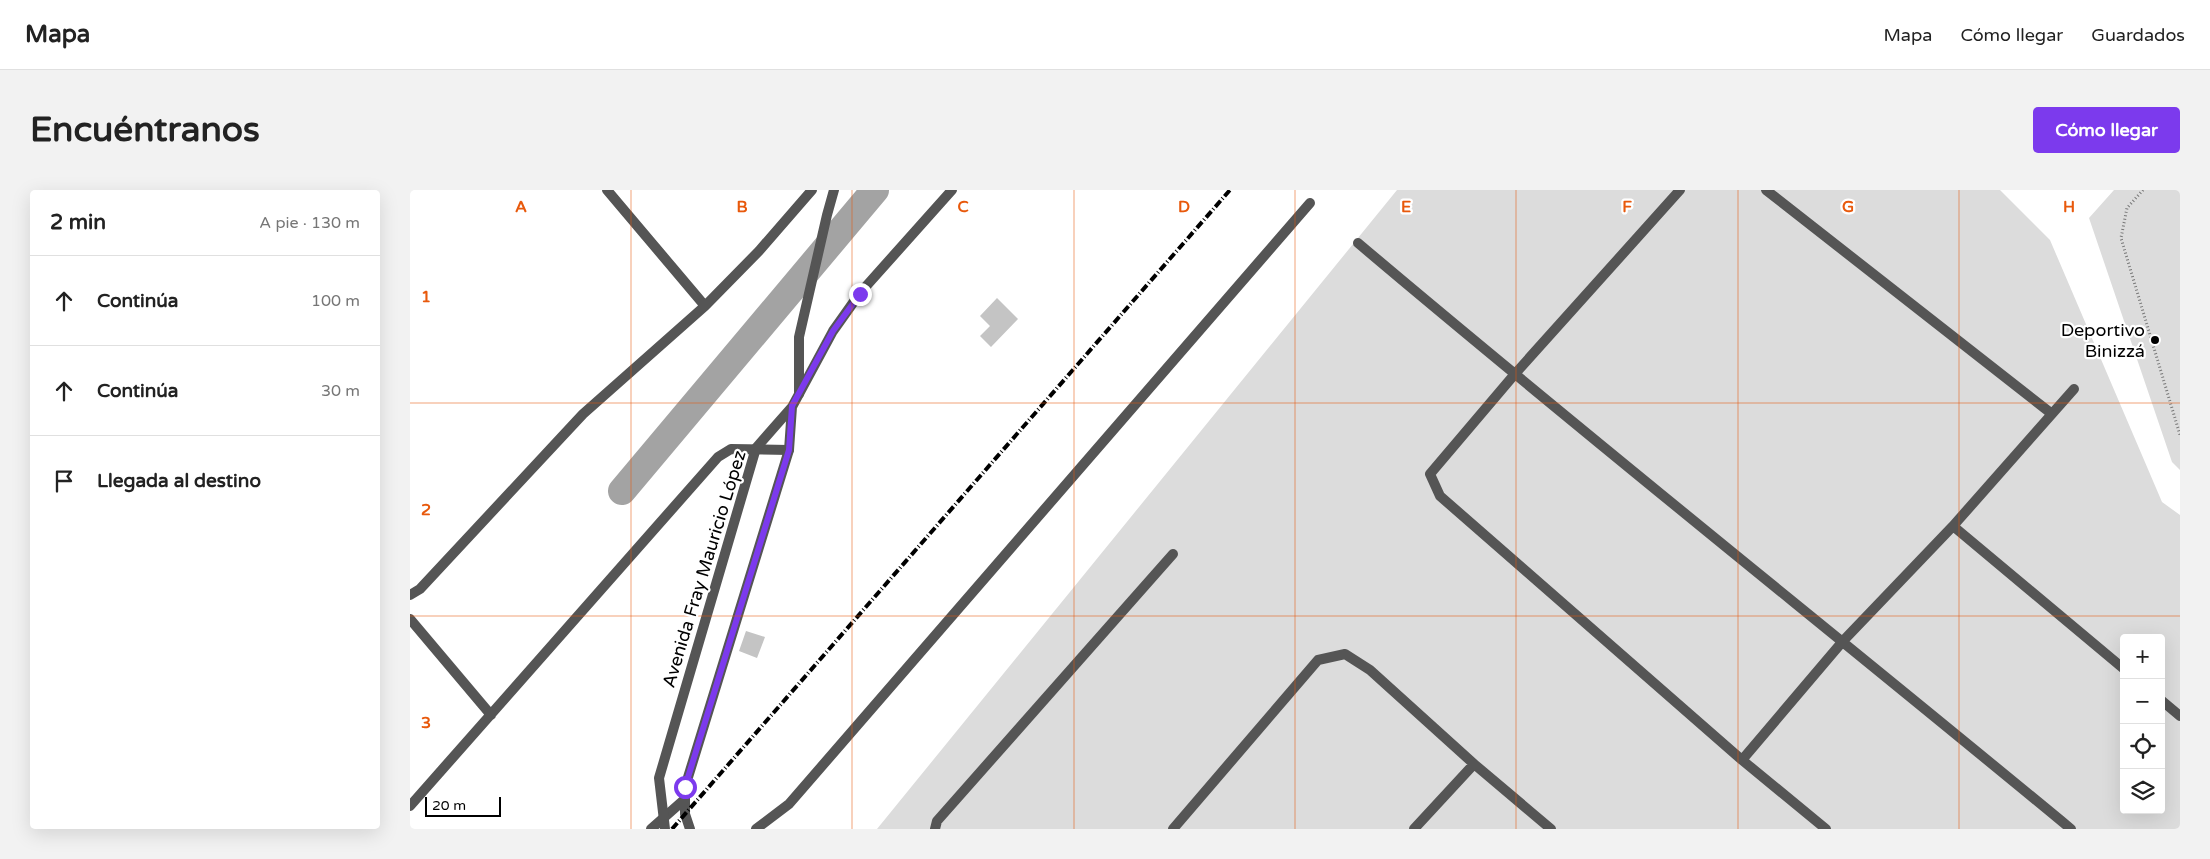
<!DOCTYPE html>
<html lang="es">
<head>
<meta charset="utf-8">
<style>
	body { margin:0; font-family:"Varela Round",sans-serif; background:#f2f2f2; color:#222 }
	.controls { position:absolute; right:15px; bottom:15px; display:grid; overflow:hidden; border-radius:5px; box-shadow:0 5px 20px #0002 }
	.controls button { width:45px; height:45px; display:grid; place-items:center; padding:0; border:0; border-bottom:1px solid #e0e0e0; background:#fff; color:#222; font:25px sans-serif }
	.scale { position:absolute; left:15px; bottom:12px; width:76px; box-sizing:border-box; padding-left:5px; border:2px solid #000; border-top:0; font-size:14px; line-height:18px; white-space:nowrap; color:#000; -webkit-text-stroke:4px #fff; paint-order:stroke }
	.stop { position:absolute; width:15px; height:15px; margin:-11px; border:4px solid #7c3aed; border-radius:50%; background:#fff }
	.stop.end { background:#7c3aed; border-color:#fff; box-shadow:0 1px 5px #0008 }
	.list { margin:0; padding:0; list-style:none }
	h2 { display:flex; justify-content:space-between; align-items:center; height:65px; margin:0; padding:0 20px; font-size:21px }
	h2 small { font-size:16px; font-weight:400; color:#767676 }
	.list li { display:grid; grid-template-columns:32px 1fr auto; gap:15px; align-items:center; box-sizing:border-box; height:90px; padding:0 20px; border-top:1px solid #e0e0e0 }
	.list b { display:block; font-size:19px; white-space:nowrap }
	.list em { font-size:16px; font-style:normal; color:#767676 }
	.icon { flex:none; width:28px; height:28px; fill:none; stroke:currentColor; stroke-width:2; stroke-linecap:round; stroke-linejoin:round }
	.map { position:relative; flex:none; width:1770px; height:639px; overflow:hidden; border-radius:5px }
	header { display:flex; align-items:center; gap:30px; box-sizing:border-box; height:70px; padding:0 25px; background:#fff; border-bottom:1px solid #e0e0e0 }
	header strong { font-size:24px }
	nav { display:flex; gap:28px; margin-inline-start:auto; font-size:18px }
	.intro { display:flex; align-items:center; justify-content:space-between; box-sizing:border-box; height:120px; padding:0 30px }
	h1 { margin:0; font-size:35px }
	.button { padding:12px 22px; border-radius:5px; background:#7c3aed; color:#fff; font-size:18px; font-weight:700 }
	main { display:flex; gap:30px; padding:0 30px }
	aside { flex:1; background:#fff; border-radius:5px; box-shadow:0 5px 20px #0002 }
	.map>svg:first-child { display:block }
</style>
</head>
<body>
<header>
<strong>Mapa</strong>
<nav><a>Mapa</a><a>Cómo llegar</a><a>Guardados</a></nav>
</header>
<div class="intro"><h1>Encuéntranos</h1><a class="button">Cómo llegar</a></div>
<main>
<aside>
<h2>2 min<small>A pie · 130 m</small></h2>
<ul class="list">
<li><svg class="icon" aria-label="ahead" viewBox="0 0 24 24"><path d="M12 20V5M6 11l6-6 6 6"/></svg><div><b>Continúa</b></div><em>100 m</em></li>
<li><svg class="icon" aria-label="ahead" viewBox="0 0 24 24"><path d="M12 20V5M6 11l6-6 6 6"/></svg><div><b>Continúa</b></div><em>30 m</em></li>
<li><svg class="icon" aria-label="arrive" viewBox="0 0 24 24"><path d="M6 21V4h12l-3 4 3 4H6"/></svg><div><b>Llegada al destino</b></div></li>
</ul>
</aside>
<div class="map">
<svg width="1770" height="639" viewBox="0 0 1770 639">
	<rect width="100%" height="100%" fill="#fff"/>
	<!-- green -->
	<path fill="#dcdcdc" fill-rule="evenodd" d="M987 0H1590L1640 50 1752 312 1770 325V639H467ZM1714 448H1751V620H1714Z
		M1704 0H1770V280L1762 272 1679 28Z"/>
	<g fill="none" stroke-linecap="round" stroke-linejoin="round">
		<!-- canal -->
		<path stroke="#a3a3a3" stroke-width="28" d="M212 301 465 0"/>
	</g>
	<!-- building -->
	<path fill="#c4c4c4" d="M587 108 608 129 581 157 570 146 580 136 570 126Z
		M336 441 355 447 347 468 329 461Z"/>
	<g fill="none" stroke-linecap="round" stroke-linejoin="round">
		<!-- path -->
		<path stroke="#777" stroke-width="3" stroke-dasharray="1 2.5" stroke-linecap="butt" d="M1733 0 1717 18 1711 48 1770 245"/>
		<!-- minor -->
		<path stroke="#555" stroke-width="10" d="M197 0 295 116
			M1270 0 1104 185 1020 284 1030 306 1332 570
			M1356 0 1642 224
			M948 53C1183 252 1424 443 1661 639
			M389 204V147L417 25 424 0
			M1543 336 1664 199
			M0 405 10 399 173 224 295 116 349 61 402 0
			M0 429 81 525
			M1751 510 1770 526
			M0 616 308 267 321 259 379 260
			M241 639 275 609
			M346 639 379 614 900 13
			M525 639 527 631 763 364
			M763 639 908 470 935 464 960 480 1064 574 1141 639
			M1004 639 1064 574
			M1416 639 1332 570 1433 451 1543 336 1714 479"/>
		<!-- tertiary -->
		<path stroke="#555" stroke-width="10" d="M255 639 249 588 346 258 382 217 423 141 450 103 542 0
			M280 639 275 624V597L379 260 382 217"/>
		<!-- rail -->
		<path stroke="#000" stroke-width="4" stroke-dasharray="8 2.5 1 2.5" stroke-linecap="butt" d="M262 639 820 0"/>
	</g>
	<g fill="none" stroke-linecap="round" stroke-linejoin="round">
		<!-- route -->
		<path stroke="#7c3aed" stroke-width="6" d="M275 597 379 260 382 216 423 141 450 104"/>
	</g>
	<!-- grid -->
	<path fill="none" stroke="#e8590c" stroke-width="1" stroke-opacity="0.55" d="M221 0V639M442 0V639M664 0V639M885 0V639M1106 0V639M1328 0V639M1549 0V639M0 213H1770M0 426H1770"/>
	<!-- markers -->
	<circle fill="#000" stroke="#fff" stroke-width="2" cx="1745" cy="150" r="5"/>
	<g text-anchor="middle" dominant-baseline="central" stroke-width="4.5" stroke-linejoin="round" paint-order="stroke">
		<!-- poi labels -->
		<g font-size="18" fill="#000" stroke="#fff" text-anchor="end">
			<text x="1735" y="140">Deportivo<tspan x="1735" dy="21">Binizzá</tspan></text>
		</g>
		<!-- street labels -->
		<g font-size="18" fill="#000" stroke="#fff">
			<text transform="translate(294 379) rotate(-73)">Avenida Fray Mauricio López</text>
		</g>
	</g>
	<g font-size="16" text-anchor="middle" font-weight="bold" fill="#e8590c" stroke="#fff" stroke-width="4.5" stroke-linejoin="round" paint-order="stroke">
		<text x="111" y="22">A</text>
		<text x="332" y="22">B</text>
		<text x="553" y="22">C</text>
		<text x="774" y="22">D</text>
		<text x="996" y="22">E</text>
		<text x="1217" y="22">F</text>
		<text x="1438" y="22">G</text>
		<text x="1659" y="22">H</text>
		<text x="16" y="112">1</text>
		<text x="16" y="325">2</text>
		<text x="16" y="538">3</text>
	</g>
</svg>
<div class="controls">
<button>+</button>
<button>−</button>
<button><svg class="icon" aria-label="locate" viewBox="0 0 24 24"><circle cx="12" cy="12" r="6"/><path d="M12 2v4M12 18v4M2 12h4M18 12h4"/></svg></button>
<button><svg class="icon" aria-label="layers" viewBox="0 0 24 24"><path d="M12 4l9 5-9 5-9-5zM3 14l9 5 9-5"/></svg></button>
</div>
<div class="scale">20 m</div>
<div class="stop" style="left:275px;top:597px"></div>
<div class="stop end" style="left:450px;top:104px"></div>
</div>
</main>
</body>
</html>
